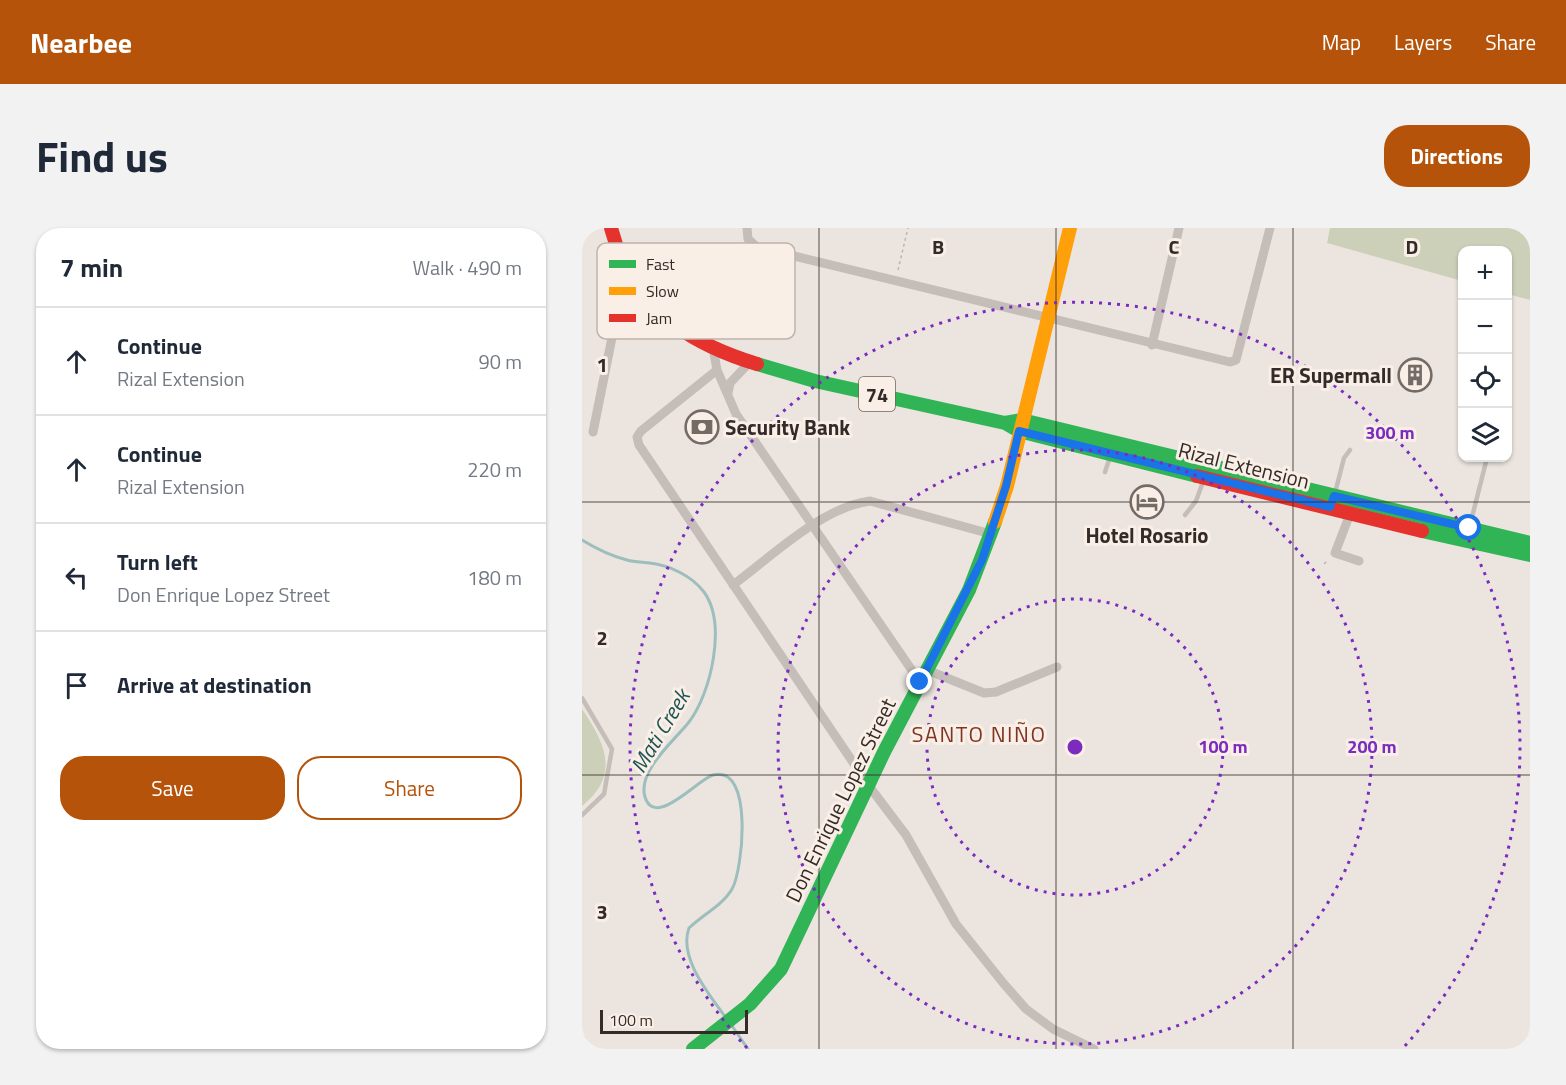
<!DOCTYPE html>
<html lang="en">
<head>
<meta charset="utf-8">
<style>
	body { margin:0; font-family:"Titillium Web",sans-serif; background:#f2f2f3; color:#1f2937 }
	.controls { position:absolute; right:18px; top:18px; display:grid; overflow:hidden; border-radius:12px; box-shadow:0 2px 4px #0004 }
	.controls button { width:54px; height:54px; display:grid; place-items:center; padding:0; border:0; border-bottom:2px solid #e0e1e3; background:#fff; color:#1f2937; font:30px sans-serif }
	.scale { position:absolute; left:18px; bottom:15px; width:148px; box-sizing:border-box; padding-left:6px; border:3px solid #342a27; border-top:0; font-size:16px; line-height:21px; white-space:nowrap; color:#342a27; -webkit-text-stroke:4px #f9efe6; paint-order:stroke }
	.stop { position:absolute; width:18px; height:18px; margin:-14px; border:4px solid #1a73e8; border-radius:50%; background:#fff }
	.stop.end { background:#1a73e8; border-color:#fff; box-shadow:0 2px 6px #0008 }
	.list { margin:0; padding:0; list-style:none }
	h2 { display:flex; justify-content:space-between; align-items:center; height:78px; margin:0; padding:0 24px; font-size:26px }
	h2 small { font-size:20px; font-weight:400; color:#747a83 }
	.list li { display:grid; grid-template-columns:39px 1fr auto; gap:18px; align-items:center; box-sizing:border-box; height:108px; padding:0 24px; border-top:2px solid #e0e1e3 }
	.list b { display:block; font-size:22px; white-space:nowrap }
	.list p { margin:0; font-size:20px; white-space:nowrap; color:#747a83 }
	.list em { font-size:20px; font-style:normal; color:#747a83 }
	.actions { display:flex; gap:12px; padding:18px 24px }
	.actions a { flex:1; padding:14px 0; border:2px solid #b45309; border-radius:24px; text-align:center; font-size:21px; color:#b45309 }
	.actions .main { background:#b45309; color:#fff }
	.icon { flex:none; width:33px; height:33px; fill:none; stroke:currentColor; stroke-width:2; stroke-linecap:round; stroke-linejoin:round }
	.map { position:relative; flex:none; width:948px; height:821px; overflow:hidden; border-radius:24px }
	header { display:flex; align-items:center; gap:36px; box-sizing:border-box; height:84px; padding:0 30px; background:#b45309; color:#fff }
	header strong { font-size:28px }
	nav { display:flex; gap:33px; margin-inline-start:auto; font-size:21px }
	.intro { display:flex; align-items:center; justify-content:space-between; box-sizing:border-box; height:144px; padding:0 36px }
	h1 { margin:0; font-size:42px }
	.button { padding:15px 27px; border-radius:24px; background:#b45309; color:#fff; font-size:21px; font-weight:700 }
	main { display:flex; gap:36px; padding:0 36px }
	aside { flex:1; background:#fff; border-radius:24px; box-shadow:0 2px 4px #0004 }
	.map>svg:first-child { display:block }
</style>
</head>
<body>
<header>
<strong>Nearbee</strong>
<nav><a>Map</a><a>Layers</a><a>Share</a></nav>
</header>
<div class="intro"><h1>Find us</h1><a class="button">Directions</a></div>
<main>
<aside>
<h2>7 min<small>Walk · 490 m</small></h2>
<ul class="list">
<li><svg class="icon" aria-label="ahead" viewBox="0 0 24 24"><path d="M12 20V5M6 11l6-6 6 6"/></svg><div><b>Continue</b><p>Rizal Extension</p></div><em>90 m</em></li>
<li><svg class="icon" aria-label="ahead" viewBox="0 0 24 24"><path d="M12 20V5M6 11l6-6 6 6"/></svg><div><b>Continue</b><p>Rizal Extension</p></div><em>220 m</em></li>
<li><svg class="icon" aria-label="left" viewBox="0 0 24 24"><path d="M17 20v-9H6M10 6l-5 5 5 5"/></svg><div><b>Turn left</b><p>Don Enrique Lopez Street</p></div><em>180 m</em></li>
<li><svg class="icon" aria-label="arrive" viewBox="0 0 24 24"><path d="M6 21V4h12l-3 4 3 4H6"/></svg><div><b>Arrive at destination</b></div></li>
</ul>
<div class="actions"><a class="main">Save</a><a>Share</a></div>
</aside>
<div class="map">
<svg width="948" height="821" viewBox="0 0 948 821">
	<rect width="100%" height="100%" fill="#ece5df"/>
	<!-- green -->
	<path fill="#cdd0b9" d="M748 0H948V72L926 66V22H880V53L745 15Z
		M0 481C23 515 39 547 0 578Z"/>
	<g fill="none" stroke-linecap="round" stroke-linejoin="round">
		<!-- stream -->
		<path stroke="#9cbebc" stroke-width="3" d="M0 312C13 320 29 328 45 332 52 334 60 334 68 335 87 337 110 348 122 364 145 396 129 465 107 494 93 512 55 543 63 569 73 601 116 551 131 547 172 536 161 642 150 661 141 677 120 687 107 700 96 730 128 767 144 790
			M148 795 166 821"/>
		<!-- path -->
		<path stroke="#bdb5b0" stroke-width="1.5" stroke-dasharray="3 3" stroke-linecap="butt" d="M316 42 326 0
			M742 336 746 332"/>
		<!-- lane -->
		<path stroke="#c4bdb8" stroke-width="4.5" d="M523 244 528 229
			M753 265 762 230 768 222
			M603 287 614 273 622 251
			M888 297 905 230
			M0 470 30 521 22 566 0 587"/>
		<!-- street -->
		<path stroke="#c4bdb8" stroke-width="9" d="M165 0 166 11 175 19 648 134 654 132 688 0
			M570 117 597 0
			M131 120 135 142 154 186 338 454
			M135 142 59 203 55 209 57 217 287 558 324 607 374 696 422 756 444 781 471 801 512 821
			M146 165 148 155 167 135
			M11 204 39 65 46 48
			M768 286 753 325 777 333
			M151 357C189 329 240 279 288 273L409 306
			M345 442 402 465 414 464 475 439
			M0 812 3 821"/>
		<!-- fast -->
		<path stroke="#30b455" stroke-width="14" d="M175 136 233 153 423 195 437 203 615 248
			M423 195 440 192 948 315
			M840 303 948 327
			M111 821 168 776 199 741 302 524 387 362 413 294"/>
		<!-- slow -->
		<path stroke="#ff9f0a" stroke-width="14" d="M413 294 425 258 488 0"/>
		<!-- jam -->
		<path stroke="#e5322d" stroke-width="14" d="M29 0C33 13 37 28 43 40 69 91 122 120 175 136
			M615 248 840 303"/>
	</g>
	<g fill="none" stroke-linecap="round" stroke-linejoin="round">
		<!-- route -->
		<path stroke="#1a73e8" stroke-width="8" d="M338 454 400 332 424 258 437 203 748 279 752 268 887 300"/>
	</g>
	<!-- grid -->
	<path fill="none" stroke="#342a27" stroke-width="1.5" stroke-opacity="0.55" d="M237 0V821M474 0V821M711 0V821M0 274H948M0 547H948"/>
	<!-- distance rings -->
	<g fill="none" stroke="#7b2cbf" stroke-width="3" stroke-dasharray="3 6">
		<circle cx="493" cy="519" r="148"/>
		<circle cx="493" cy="519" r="297"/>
		<path d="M165 820A445 445 0 1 1 821 820"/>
	</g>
	<!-- icons -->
	<defs>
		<g id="building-ring" transform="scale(1.725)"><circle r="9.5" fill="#f9efe6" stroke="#746b67" stroke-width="1.5"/><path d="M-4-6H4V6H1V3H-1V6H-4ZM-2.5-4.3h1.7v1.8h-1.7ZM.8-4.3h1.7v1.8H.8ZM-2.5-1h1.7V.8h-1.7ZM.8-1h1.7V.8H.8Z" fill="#746b67"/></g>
		<g id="bank-ring" transform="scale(1.725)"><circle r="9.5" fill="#f9efe6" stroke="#746b67" stroke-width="1.5"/><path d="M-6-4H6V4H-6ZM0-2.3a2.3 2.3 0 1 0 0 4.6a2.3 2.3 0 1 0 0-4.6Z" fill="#746b67"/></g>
		<g id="hotel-ring" transform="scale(1.725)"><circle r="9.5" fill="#f9efe6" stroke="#746b67" stroke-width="1.5"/><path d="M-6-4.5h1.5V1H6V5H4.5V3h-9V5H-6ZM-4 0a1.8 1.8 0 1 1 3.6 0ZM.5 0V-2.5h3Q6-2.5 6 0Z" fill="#746b67"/></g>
	</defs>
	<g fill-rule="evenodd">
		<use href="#building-ring" x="833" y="147"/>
		<use href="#bank-ring" x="120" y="199"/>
		<use href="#hotel-ring" x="565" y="274"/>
	</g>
	<g text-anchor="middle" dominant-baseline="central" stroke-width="6" stroke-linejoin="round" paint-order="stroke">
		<!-- shield labels -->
		<rect fill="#f9efe6" stroke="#6f6560" stroke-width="1.5" x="277" y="149" width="36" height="34" rx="4.5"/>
		<g font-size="20" font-weight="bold" fill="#342a27">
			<text x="295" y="166">74</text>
		</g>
		<!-- poi labels -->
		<g font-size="21" font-weight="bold" fill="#342a27" stroke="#f9efe6" text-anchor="end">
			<text x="810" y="147">ER Supermall</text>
			<text x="143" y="199" text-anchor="start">Security Bank</text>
			<text x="565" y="307" text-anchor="middle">Hotel Rosario</text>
		</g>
		<!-- street labels -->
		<g font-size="21" fill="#342a27" stroke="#f9efe6">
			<text transform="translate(662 237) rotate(14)">Rizal Extension</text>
			<text transform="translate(258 572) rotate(-64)">Don Enrique Lopez Street</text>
		</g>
		<!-- water labels -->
		<g font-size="22" font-style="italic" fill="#1e5455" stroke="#f9efe6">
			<text transform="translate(78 503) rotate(-59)">Mati Creek</text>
		</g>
		<!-- neighbourhood labels -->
		<g font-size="22" letter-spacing="1.5" fill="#813422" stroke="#f9efe6">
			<text x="397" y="506">SANTO NIÑO</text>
		</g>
	</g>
	<!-- legend -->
	<rect x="15" y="15" width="198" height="96" rx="9" fill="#f9efe6" stroke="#beb4ad" stroke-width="1.5"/>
	<rect x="27" y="32" width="27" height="8" fill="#30b455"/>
	<rect x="27" y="59" width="27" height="8" fill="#ff9f0a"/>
	<rect x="27" y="86" width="27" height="8" fill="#e5322d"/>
	<g font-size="16" fill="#342a27">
		<text x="64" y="42">Fast</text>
		<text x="64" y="69">Slow</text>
		<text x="64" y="96">Jam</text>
	</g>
	<g font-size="20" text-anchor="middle" font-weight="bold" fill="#342a27" stroke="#f9efe6" stroke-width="6" stroke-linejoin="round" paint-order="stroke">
		<text x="356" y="26">B</text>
		<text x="592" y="26">C</text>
		<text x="830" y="26">D</text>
		<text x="20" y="144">1</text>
		<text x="20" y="417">2</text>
		<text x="20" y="691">3</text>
	</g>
	<circle cx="493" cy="519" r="9" fill="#7b2cbf" stroke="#f9efe6" stroke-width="3"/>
	<g font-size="18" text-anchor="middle" font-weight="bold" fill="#7b2cbf" stroke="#f9efe6" stroke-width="6" stroke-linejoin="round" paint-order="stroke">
		<text x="808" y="211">300 m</text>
		<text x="641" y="525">100 m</text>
		<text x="790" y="525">200 m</text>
	</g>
</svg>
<div class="controls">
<button>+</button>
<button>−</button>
<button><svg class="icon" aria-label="locate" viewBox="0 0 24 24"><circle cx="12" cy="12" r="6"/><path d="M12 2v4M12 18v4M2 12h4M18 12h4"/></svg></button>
<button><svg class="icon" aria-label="layers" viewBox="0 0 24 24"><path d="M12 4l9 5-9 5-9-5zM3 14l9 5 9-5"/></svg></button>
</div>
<div class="scale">100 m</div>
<div class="stop" style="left:887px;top:300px"></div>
<div class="stop end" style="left:338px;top:454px"></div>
</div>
</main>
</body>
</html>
